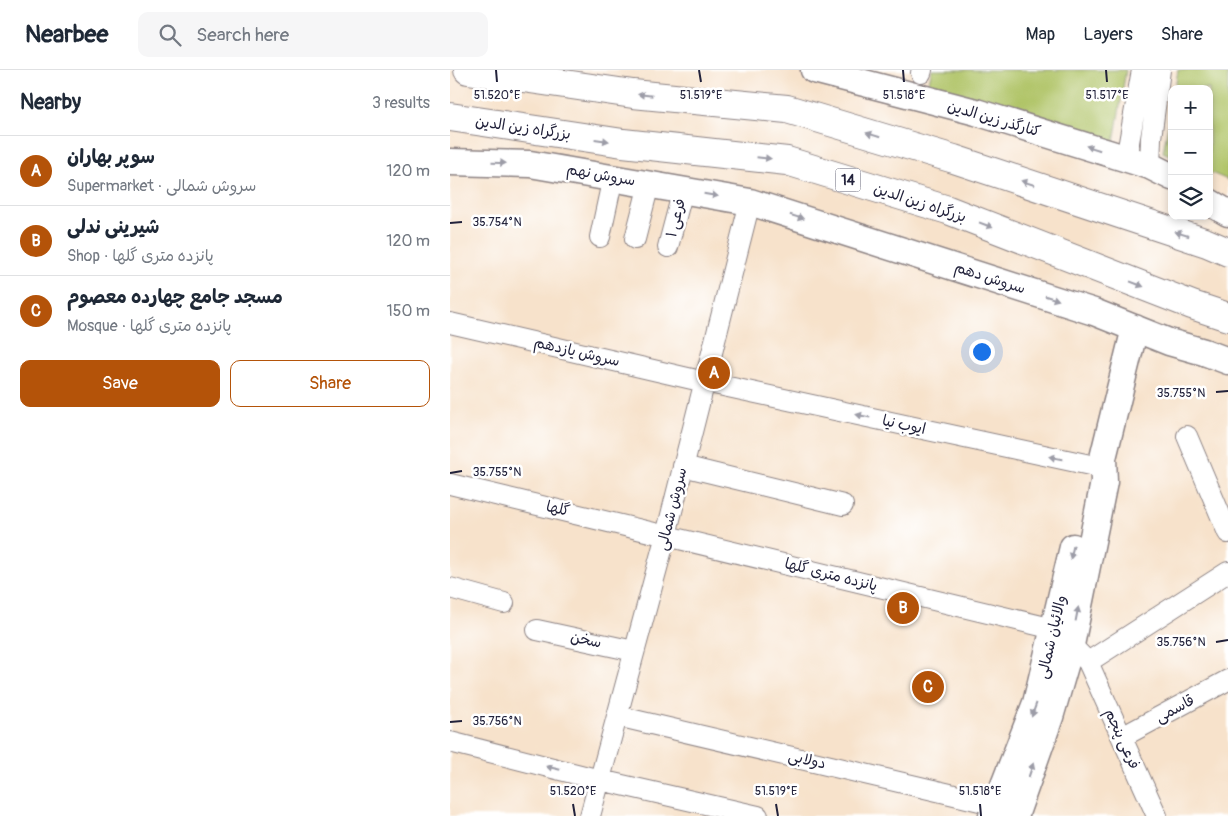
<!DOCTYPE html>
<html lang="en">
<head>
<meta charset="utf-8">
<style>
	body { margin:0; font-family:Pangolin,"Playpen Sans Arabic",sans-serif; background:#f6f6f7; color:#1f2937 }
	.controls { position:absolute; right:15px; top:15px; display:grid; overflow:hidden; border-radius:10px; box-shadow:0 2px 8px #0003 }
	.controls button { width:45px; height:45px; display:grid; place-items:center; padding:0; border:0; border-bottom:1px solid #e0e1e3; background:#fff; color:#1f2937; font:25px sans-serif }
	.you { position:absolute; left:531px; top:281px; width:18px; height:18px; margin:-12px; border:4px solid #fff; border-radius:50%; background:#1a73e8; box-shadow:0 0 0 8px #1a73e833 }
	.badge { display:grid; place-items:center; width:32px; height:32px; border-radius:50%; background:#b45309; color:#fff; font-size:16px; font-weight:700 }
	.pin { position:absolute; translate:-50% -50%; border:2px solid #fff; box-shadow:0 1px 5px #0006 }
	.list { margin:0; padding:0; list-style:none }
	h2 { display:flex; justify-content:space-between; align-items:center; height:65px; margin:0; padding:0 20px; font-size:21px }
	h2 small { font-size:16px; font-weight:400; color:#747a83 }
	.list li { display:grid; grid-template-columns:32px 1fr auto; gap:15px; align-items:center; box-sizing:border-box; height:70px; padding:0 20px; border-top:1px solid #e0e1e3 }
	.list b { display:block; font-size:19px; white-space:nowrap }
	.list p { margin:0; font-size:16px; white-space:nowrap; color:#747a83 }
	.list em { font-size:16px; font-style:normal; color:#747a83 }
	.actions { display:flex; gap:10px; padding:15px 20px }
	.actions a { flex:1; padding:11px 0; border:1px solid #b45309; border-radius:10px; text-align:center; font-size:18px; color:#b45309 }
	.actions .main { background:#b45309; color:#fff }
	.icon { flex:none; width:28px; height:28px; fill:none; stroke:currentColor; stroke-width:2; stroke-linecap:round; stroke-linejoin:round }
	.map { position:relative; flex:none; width:778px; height:746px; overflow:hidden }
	header { display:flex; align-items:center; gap:30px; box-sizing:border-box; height:70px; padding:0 25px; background:#fff; border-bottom:1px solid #e0e1e3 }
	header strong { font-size:24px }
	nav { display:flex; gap:28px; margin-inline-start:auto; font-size:18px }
	.search { width:350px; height:45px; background:#f6f6f7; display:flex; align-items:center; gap:12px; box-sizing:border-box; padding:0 18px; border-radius:10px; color:#747a83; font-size:19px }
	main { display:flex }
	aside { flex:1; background:#fff }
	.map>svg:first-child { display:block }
</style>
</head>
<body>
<header>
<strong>Nearbee</strong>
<div class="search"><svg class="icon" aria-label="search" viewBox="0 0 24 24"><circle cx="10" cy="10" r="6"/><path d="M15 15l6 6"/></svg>Search here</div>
<nav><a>Map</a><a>Layers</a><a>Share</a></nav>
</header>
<main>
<aside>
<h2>Nearby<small>3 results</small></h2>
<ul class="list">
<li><span class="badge">A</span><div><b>سوپر بهاران</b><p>Supermarket · سروش شمالی</p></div><em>120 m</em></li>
<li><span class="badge">B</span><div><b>شیرینی ندلی</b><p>Shop · پانزده متری گلها</p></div><em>120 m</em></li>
<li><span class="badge">C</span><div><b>مسجد جامع چهارده معصوم</b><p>Mosque · پانزده متری گلها</p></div><em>150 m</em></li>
</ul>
<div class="actions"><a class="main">Save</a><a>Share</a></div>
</aside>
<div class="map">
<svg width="778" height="746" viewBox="0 0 778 746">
	<rect width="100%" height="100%" fill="#fff"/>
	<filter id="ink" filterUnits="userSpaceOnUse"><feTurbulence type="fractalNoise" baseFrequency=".02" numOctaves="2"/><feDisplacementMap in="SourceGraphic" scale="10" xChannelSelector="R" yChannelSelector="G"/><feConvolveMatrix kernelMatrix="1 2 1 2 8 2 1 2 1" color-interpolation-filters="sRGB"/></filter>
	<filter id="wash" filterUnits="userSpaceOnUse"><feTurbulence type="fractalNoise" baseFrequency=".0096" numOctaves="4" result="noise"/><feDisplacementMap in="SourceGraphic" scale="20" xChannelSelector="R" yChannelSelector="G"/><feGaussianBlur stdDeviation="1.12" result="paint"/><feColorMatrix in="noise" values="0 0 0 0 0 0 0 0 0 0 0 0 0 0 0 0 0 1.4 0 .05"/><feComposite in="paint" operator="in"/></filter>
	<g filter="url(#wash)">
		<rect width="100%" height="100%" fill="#f7e2cb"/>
		<!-- green -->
		<path fill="#b0c468" stroke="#697352" d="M482 0H676L664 72 476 22Z
			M728 0H778V110L759 102V19H725Z
			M722 34V86L713 82Z"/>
	</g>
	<g filter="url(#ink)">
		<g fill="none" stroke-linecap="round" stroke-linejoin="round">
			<!-- minor casing -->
			<g stroke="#8c8283" stroke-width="22">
				<path id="minor" d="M471 3 472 0
					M676 89 692 0
					M700 96 701 68 710 0
					M150 167 163 107
					M185 169 199 114
					M218 177 233 120
					M0 253 255 312 654 398
					M737 366 778 463
					M233 396 393 435
					M0 414 604 559
					M0 518 54 533
					M87 560 184 581
					M621 575 638 592 707 746
					M638 592 778 502
					M167 646 547 735
					M672 667 778 610
					M0 672 150 710 308 746
					M140 746 216 465 300 132"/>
			</g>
			<!-- major casing -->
			<g stroke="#8c8283" stroke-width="29">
				<path id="major" d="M364 0 526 42 700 96 722 107
					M0 92 80 94 300 132 644 242 719 272 754 282 778 291
					M759 132 778 143
					M542 746 586 633 623 477
					M565 746 600 647 621 575 654 412 653 388 685 258"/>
			</g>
			<!-- highway casing -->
			<g stroke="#8c8283" stroke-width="30">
				<path id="highway" d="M18 0 183 24 337 39 504 89 757 173 778 182
					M0 47 173 73 337 91 498 140 742 235 778 247"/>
			</g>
			<!-- minor -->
			<use href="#minor" stroke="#fff" stroke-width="20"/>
			<!-- major -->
			<use href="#major" stroke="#fff" stroke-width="26"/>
			<!-- highway -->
			<use href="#highway" stroke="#fff" stroke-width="28"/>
		</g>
		<!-- one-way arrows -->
		<defs><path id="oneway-solid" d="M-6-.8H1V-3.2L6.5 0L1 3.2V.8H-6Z" transform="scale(1.25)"/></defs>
		<g fill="#9c9ca7">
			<use href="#oneway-solid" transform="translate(195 25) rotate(-174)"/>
			<use href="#oneway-solid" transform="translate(423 65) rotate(-163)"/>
			<use href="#oneway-solid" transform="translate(152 70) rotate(8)"/>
			<use href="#oneway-solid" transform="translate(643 78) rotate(-163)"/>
			<use href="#oneway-solid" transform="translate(314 88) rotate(6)"/>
			<use href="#oneway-solid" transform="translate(49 93) rotate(2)"/>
			<use href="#oneway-solid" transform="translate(578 113) rotate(-162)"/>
			<use href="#oneway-solid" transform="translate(261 125) rotate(10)"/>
			<use href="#oneway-solid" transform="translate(347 147) rotate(18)"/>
			<use href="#oneway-solid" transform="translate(536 155) rotate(21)"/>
			<use href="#oneway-solid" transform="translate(732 164) rotate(-162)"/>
			<use href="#oneway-solid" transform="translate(687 214) rotate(21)"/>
			<use href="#oneway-solid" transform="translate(602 228) rotate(18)"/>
			<use href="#oneway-solid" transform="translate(413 346) rotate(-168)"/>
			<use href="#oneway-solid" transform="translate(606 388) rotate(-168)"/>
			<use href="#oneway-solid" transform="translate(622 482) rotate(103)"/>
			<use href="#oneway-solid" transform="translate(627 544) rotate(-79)"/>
			<use href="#oneway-solid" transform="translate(584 640) rotate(110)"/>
			<use href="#oneway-solid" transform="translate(103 698) rotate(-166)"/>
			<use href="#oneway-solid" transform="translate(581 700) rotate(-71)"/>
		</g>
	</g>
	<!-- ticks -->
	<path fill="none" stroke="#22223b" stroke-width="2" d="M46 0 47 12M249 0 251 12M453 0 454 12M656 0 657 12M0 153 12 152M766 322 778 321M0 403 12 401M766 572 778 570M0 652 12 651M123 734 125 746M326 734 328 746M530 734 531 746"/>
	<g text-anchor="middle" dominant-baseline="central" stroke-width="5" stroke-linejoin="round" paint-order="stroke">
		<!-- shield labels -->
		<rect fill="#fff" stroke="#646476" stroke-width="1" x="385.5" y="98.5" width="25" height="23" rx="4"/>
		<g font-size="14" font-weight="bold" fill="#22223b">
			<text x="398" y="110">14</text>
		</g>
		<!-- street labels -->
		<g font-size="15" fill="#22223b" stroke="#fff">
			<text transform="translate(544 49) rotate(16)">کنارگذر زین الدین</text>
			<text transform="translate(73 58) rotate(8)">بزرگراه زین الدین</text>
			<text transform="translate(151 105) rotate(10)">سروش نهم</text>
			<text transform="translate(470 133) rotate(18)">بزرگراه زین الدین</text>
			<text transform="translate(226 148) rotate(-76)">فرعی ۱</text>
			<text transform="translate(540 208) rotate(18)">سروش دهم</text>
			<text transform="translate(127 282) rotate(13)">سروش یازدهم</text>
			<text transform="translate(454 355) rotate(12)">ایوب نیا</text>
			<text transform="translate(108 439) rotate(13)">گلها</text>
			<text transform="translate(222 439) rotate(-76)">سروش شمالی</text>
			<text transform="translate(381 505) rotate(14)">پانزده متری گلها</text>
			<text transform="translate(602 567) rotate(-77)">والائیان شمالی</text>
			<text transform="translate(136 570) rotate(12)">سخن</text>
			<text transform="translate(725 639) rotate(-28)">قاسمی</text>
			<text transform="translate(672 669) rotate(66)">فرعی پنجم</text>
			<text transform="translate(357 690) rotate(13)">دولابی</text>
		</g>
	</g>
	<g font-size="12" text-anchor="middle" fill="#22223b" stroke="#fff" stroke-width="5" stroke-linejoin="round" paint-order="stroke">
		<text x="47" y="29">51.520°E</text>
		<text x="251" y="29">51.519°E</text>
		<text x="454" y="29">51.518°E</text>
		<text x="657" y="29">51.517°E</text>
		<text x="47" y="156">35.754°N</text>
		<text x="731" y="327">35.755°N</text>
		<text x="47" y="406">35.755°N</text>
		<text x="731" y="576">35.756°N</text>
		<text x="47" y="655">35.756°N</text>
		<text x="123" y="725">51.520°E</text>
		<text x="326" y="725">51.519°E</text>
		<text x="530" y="725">51.518°E</text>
	</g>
</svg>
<div class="controls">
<button>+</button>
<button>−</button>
<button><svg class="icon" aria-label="layers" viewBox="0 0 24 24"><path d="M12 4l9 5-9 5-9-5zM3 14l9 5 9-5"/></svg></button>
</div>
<div class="you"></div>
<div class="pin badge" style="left:264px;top:303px">A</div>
<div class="pin badge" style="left:453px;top:538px">B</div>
<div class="pin badge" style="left:478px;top:617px">C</div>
</div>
</main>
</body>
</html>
